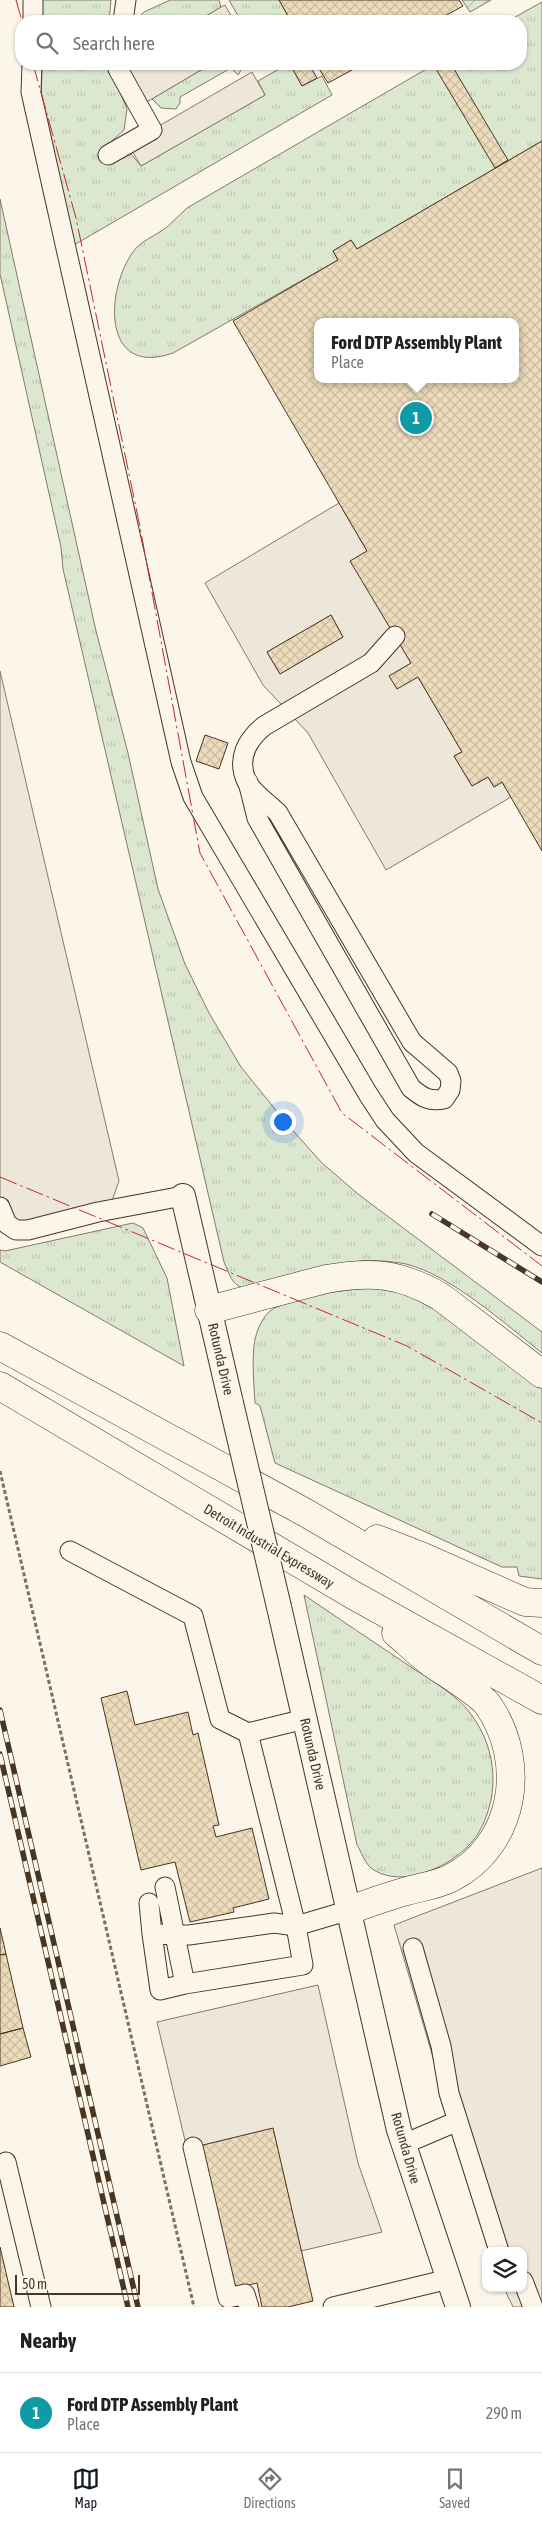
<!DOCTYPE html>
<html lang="en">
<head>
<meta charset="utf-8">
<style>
	body { margin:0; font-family:"Asap Condensed",sans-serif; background:#f6f6f6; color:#202124 }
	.controls { position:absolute; right:15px; bottom:15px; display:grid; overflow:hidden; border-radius:10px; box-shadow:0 1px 4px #0004 }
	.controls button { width:45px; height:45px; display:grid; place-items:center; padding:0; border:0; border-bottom:1px solid #e0e0e0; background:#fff; color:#202124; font:25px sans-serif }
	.scale { position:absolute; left:15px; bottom:12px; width:125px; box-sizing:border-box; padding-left:5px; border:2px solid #4a3520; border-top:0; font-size:14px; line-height:18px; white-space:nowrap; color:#4a3520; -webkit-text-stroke:4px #fbf6e9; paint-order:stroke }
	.you { position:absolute; left:282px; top:1121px; width:18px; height:18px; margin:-12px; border:4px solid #fff; border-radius:50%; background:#1a73e8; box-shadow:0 0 0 8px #1a73e833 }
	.badge { display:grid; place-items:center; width:32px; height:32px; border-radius:50%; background:#111827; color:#fff; font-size:16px; font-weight:700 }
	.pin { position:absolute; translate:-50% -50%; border:2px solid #fff; box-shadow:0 1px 5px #0006 }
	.popup { position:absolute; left:314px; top:318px; width:205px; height:65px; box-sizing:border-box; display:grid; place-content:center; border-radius:10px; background:#fff; filter:drop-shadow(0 1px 4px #0005); font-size:16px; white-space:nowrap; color:#757577 }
	.popup b { font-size:19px; color:#202124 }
	.popup::after { content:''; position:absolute; left:50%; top:100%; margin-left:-10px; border:10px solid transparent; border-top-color:#fff }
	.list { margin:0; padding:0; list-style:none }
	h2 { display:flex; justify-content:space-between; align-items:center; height:65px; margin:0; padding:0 20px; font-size:21px }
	h2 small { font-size:16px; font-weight:400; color:#757577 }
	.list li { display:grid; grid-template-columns:32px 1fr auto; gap:15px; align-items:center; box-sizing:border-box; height:80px; padding:0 20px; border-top:1px solid #e0e0e0 }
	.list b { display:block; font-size:19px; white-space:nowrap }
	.list p { margin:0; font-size:16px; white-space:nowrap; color:#757577 }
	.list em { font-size:16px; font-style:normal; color:#757577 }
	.icon { flex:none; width:28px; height:28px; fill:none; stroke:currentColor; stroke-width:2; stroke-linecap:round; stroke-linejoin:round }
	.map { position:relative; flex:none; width:542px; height:2307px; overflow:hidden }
	.search { position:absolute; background:#fff; box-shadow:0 1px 4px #0004; left:15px; right:15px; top:15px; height:55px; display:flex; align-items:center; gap:12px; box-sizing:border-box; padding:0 18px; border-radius:20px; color:#757577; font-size:19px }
	.sheet { height:145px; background:#fff }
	nav { display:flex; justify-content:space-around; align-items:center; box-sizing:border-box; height:70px; border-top:1px solid #e0e0e0; background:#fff; font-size:14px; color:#757577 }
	nav a { display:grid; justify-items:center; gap:2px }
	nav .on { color:#111827 }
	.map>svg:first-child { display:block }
</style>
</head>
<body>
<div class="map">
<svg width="542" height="2307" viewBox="0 0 542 2307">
	<defs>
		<pattern id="grass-tufts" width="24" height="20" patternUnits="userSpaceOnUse" patternTransform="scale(1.25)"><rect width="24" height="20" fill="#dce7d0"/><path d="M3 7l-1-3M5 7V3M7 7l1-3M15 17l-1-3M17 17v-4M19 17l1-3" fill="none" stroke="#bec7b2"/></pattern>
		<pattern id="garden-furrows" width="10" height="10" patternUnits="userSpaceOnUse" patternTransform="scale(1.25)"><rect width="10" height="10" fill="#dce7d0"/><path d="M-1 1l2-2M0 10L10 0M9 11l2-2" fill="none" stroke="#bec7b2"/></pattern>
		<pattern id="building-cross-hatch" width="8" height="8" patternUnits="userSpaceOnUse" patternTransform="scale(1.25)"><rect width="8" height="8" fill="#ecdcbc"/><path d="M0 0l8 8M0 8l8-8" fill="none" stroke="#ccbda1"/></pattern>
	</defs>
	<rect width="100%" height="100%" fill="#fbf6e9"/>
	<!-- grass -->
	<path fill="url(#grass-tufts)" stroke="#887966" d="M42 0H111L109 21H42Z
		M170 0H219L221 7 198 21H135L144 12Z
		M229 0H279L291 21H241Z
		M542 2V141L357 249 351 240 333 251 338 260 173 353C102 378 105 291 133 252 140 241 157 235 167 227 174 221 180 214 187 208L435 64H521V21H508Z
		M42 64H108L127 109 124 130 101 151 106 165 131 154 141 166 265 95 258 81 288 64H290L302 86 322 76 332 95 74 245 41 107Z
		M211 64H237L241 70 238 75 231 68 180 97V103L176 109 161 108 152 99Z
		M0 199 96 631 128 753 158 889 185 964 209 1013 241 1067 287 1124 322 1163 358 1194 542 1332V1353C505 1324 451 1275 406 1264 391 1261 375 1260 360 1261L244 1288C232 1286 229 1273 224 1262L63 569 61 547 0 274Z
		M133 1223 143 1228 167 1278 184 1366 0 1262V1250L5 1251Z
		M371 1288 411 1294 450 1316 542 1388V1579L519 1576 517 1567H502L275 1463 260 1406 255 1403C254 1385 252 1365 254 1346 255 1334 261 1319 270 1311 290 1296 345 1290 371 1288Z
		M304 1595C339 1619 374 1642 408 1665 427 1678 451 1691 466 1708 496 1743 502 1791 479 1832 461 1863 403 1892 371 1868 365 1863 361 1851 357 1845Z"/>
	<!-- garden -->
	<path fill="url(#garden-furrows)" stroke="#887966" d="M462 0H491L470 12Z"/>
	<!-- parking -->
	<path fill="#ede7d9" stroke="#887966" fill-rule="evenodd" d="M225 5 234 21H198L221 7Z
		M128 64H211L140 106 119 69Z
		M252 72 265 95 141 166 128 144Z
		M339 503 367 551 351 561 411 663 390 676 418 677 462 752 454 756 472 786 488 777 494 787 502 782 511 797 386 870 308 733 263 685 205 583ZM331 615 343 637 280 674 267 652Z
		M0 671 119 1181 113 1198 98 1212 28 1230 0 1207Z
		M542 1868V2307H513L504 2288H523V2251H490L394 1925Z
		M318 1985 358 2163 382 2232 301 2251 273 2129 187 2149 157 2022Z"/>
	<!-- building -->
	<path fill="url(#building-cross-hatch)" stroke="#4a3520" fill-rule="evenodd" d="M279 0H459L463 6 436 21H291Z
		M290 64H309L317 78 302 86Z
		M316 64H363L328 83Z
		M433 64H451L508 160 495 168Z
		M542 141V851L502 782 494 787 488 777 472 786 454 756 462 752 418 677 397 689 389 676 411 663 350 561 367 551 233 321 338 260 333 251 351 240 357 249ZM317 322H515V379H317Z
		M331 615 343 637 280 674 267 652Z
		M205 735 228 743 219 769 196 761Z
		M127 1691 135 1725 188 1712 193 1735 198 1733 219 1825 213 1826 216 1837 252 1828 269 1899 233 1908 234 1912 190 1922 175 1862 141 1870 101 1698Z
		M0 1928 6 1954 0 1955Z
		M6 1954 23 2028 0 2034V1955Z
		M23 2028 31 2057 0 2066V2034Z
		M273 2128 313 2301 288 2307H262L257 2283 233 2289 199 2146Z
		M0 2247 14 2307H0Z"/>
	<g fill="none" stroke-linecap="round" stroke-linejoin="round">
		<!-- minor casing -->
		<g stroke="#4a3520" stroke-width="21">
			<path id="minor" d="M33 21V0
				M123 21 126 0
				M32 64 31 92 181 762 193 797 368 1094 385 1120 416 1153 542 1246
				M108 155 152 130 118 69V64
				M248 782 257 818 411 1088C422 1097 429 1102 444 1099L450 1090 451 1081 448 1073 412 1042 278 813C269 804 253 793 247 782 236 759 247 740 264 726L371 663 395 636
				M0 1207 7 1224 16 1230H28L98 1212 183 1196
				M70 1551 193 1616 220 1719 248 1733
				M305 1719 248 1733 296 1926 350 1910
				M149 1903 152 1934 189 1935 274 1923 296 1926 303 1965 185 1984 165 1887
				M152 1934 160 1990 185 1984
				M413 1948 441 2046 449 2093 499 2251
				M404 2144 458 2121
				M193 2147 228 2298 245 2294 249 2307
				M6 2162 41 2307
				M523 2281 533 2307
				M333 2307 449 2279"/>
		</g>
		<!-- major casing -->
		<g stroke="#4a3520" stroke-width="26">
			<path id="major" d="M183 1196 231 1403
				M279 1607 399 2130 458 2307"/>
		</g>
		<!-- highway casing -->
		<g stroke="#4a3520" stroke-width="29">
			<path id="highway" d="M209 1310 326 1279C372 1271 400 1273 441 1297L542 1374
				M0 1346 306 1513 542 1651
				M0 1386 353 1595 542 1700
				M377 1539 421 1556 525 1602 542 1603
				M350 1910C369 1903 388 1896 407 1891 422 1887 437 1885 451 1878 515 1845 528 1763 488 1705 479 1693 444 1672 430 1662 418 1653 407 1642 396 1633"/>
		</g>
		<!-- path -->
		<path stroke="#7f6f5c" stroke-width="3" stroke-dasharray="4 2.5" stroke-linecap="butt" d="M0 1471 194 2307"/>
		<!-- minor -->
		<use href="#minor" stroke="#fbf6e9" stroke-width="19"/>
		<!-- major -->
		<use href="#major" stroke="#fbf6e9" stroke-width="24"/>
		<!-- highway -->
		<use href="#highway" stroke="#fbf6e9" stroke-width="28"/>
		<!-- rail casing -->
		<g stroke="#4a3520" stroke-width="5.5">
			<path id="rail" d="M432 1214 542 1282
				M0 1710 138 2307
				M0 1754 128 2307"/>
		</g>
		<!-- rail -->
		<use href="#rail" stroke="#fbf6e9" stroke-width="4" stroke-dasharray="11" stroke-linecap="butt"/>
		<!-- major-bridge casing -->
		<g stroke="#4a3520" stroke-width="26" stroke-linecap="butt">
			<path id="major-bridge" d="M231 1403 279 1607"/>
		</g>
		<!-- major-bridge -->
		<use href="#major-bridge" stroke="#fbf6e9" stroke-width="24"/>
		<!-- power -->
		<path stroke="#c62828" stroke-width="1" stroke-dasharray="18 4 2.5 4" stroke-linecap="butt" d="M16 0 22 21
			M33 64 76 218 140 527 200 853 342 1113 542 1266
			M0 1177 407 1346 542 1423"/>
	</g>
	<g text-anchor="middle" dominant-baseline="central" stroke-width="4" stroke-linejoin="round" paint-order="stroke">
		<!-- street labels -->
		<g font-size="14" fill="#4a3520" stroke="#fbf6e9">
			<text transform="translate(221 1359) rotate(77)">Rotunda Drive</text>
			<text transform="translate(269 1546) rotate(31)">Detroit Industrial Expressway</text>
			<text transform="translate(313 1754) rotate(77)">Rotunda Drive</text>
			<text transform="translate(406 2148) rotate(74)">Rotunda Drive</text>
		</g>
	</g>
</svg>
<div class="controls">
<button><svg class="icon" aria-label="layers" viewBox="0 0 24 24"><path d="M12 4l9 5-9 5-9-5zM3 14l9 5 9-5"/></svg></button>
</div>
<div class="scale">50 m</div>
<div class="you"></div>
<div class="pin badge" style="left:416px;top:418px;background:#0f9aa8">1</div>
<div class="popup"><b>Ford DTP Assembly Plant</b>Place</div>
<div class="search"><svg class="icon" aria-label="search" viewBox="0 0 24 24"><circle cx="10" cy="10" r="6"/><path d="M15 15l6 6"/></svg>Search here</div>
</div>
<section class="sheet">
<h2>Nearby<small></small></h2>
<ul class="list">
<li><span class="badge" style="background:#0f9aa8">1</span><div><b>Ford DTP Assembly Plant</b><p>Place</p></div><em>290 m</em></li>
</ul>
</section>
<nav>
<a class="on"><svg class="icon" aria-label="map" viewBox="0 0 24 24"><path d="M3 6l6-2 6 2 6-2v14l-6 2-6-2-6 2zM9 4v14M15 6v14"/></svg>Map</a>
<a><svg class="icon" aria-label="directions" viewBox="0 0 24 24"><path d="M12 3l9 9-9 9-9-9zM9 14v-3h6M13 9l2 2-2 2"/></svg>Directions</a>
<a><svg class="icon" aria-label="saved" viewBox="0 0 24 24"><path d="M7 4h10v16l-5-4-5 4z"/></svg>Saved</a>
</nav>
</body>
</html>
